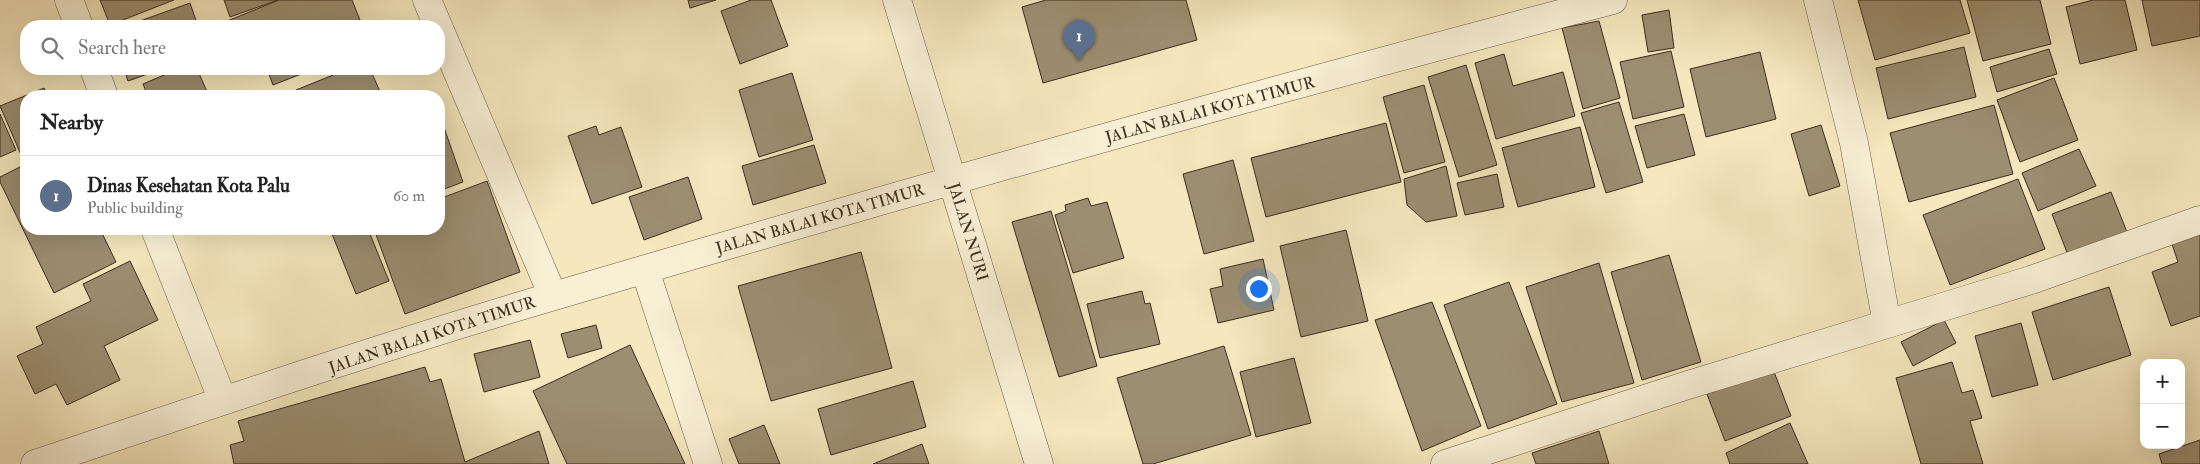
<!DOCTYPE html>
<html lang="en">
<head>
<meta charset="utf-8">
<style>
	body { margin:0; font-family:"IM FELL Double Pica",serif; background:#f2f2f2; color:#222 }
	.controls { position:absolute; right:15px; bottom:15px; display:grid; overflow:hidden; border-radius:10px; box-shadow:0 5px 20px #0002 }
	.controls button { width:45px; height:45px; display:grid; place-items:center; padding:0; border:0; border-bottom:1px solid #e0e0e0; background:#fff; color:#222; font:25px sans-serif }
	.you { position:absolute; left:1258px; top:288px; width:18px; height:18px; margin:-12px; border:4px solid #fff; border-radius:50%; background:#1a73e8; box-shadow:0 0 0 8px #1a73e833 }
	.badge { display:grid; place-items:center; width:32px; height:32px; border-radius:50%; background:#8f2418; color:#fff; font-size:16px; font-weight:700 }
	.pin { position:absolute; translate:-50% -41px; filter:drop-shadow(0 1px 2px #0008) }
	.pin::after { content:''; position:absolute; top:26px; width:18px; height:15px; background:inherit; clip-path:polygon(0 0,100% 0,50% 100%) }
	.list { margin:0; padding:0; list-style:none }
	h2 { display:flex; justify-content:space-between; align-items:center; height:65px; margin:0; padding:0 20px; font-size:21px }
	h2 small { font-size:16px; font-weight:400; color:#767676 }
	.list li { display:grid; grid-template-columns:32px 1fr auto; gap:15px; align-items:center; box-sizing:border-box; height:80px; padding:0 20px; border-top:1px solid #e0e0e0 }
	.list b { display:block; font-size:19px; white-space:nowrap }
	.list p { margin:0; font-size:16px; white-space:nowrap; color:#767676 }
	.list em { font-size:16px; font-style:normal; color:#767676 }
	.icon { flex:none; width:28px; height:28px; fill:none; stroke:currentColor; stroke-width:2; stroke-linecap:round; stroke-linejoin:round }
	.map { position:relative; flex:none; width:2200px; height:464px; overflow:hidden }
	.search { position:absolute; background:#fff; box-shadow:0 5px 20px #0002; left:20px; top:20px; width:425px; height:55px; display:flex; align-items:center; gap:12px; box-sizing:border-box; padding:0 18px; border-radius:20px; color:#767676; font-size:19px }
	.panel { position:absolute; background:#fff; box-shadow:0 5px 20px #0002; left:20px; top:90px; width:425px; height:145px; border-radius:20px }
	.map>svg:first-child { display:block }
</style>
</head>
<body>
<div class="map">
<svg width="2200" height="464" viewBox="0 0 2200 464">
	<rect width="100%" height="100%" fill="#f5e7be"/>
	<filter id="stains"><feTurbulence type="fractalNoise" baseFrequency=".004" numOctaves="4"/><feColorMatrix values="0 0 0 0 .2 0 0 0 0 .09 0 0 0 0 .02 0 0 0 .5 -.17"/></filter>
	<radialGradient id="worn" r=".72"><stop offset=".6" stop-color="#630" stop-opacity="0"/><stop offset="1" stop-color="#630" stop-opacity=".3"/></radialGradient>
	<!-- building -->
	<path fill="#9c8e71" stroke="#3b2d1e" d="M100 0H174L110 25Z
		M224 0H278L230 17Z
		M279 0H352L360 20 345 26H215Z
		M688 0H716L690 8Z
		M751 0H771L788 46 740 64 721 11Z
		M1046 0H1186L1197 40 1043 83 1022 7Z
		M1858 0H1960L1970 33 1875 60Z
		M1967 0H2040L2051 44 1983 61Z
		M2093 0H2125L2137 50 2080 64 2066 7Z
		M2142 0H2200V36L2152 46Z
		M190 3 198 26H126Z
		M1669 10 1674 48 1648 52 1642 15Z
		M1599 21 1620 98 1583 109 1562 28Z
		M1964 47 1976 97 1888 119 1876 68Z
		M2049 49 2057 74 1997 92 1990 67Z
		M1671 51 1684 107 1633 119 1620 62Z
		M1760 52 1776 119 1706 137 1690 69Z
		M1504 54 1513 86 1563 72 1575 116 1496 139 1475 63Z
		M1466 65 1497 165 1459 177 1428 77Z
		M124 69H162L128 81Z
		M178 69H197L209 96H148L143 84Z
		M267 69H314L273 85Z
		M348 69H370L382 96H298L296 90Z
		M792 73 813 140 759 157 739 90Z
		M2054 78 2078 140 2020 162 1997 100Z
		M1424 85 1445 162 1404 173 1383 97Z
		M44 88 48 96H26V155L22 157 0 106Z
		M1619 102 1643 182 1606 193 1581 113Z
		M1994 105 2013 174 1909 202 1890 133Z
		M439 113 463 182 439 191Z
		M0 114 16 150 0 157Z
		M1684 114 1695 155 1647 168 1635 126Z
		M1386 123 1401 182 1266 217 1251 158Z
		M1821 125 1840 186 1809 196 1791 134Z
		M596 126 599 135 621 127 642 187 592 204 568 136Z
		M1580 127 1595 187 1518 207 1502 148Z
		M814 145 826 183 753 205 742 166Z
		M2079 149 2096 186 2038 211 2022 173Z
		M1233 160 1254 241 1204 254 1183 174Z
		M26 164V229H100L116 262 54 293 0 182V177Z
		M1446 166 1457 216 1426 222 1407 205 1404 179Z
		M1497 174 1504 207 1465 215 1457 183Z
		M688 177 702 219 644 240 629 197Z
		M2018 179 2045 249 1950 285 1923 215Z
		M487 181 520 272 405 314 374 229H439V199Z
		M2111 192 2129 237 2070 260 2052 214Z
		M1088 198 1091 206 1107 202 1124 258 1073 273 1055 215 1066 211 1065 205Z
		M1051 211 1097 366 1059 377 1012 222Z
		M330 229H368L389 281 356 294Z
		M1346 230 1368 321 1301 337 1280 246Z
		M2200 231V316L2171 326 2152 272 2178 262 2171 241Z
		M861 252 892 368 771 401 738 286Z
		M1669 255 1701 362 1642 380 1611 272Z
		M1263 259 1274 310 1218 323 1210 289 1223 286 1220 269Z
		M130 261 158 320 104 346 120 380 67 405 56 384 35 394 17 356 43 344 36 327 91 301 83 284Z
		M1599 263 1634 383 1562 402 1526 287Z
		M1509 282 1557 404 1488 429 1444 305Z
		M2109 287 2131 355 2053 380 2032 312Z
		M1142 291 1145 304 1150 303 1160 344 1100 358 1087 304Z
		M1432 302 1481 426 1422 451 1375 320Z
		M1944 320 1956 343 1913 366 1901 342Z
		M2021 323 2038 385 1992 397 1975 336Z
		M596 325 602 348 568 358 561 334Z
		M530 340 540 377 484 392 474 354Z
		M630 345 685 464H567L533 391Z
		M1224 346 1251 435 1153 464H1143L1117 378Z
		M1294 358 1311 423 1256 437 1240 372Z
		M1952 362 1962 393 1973 390 1982 418 1970 421 1983 464H1921L1896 378Z
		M1771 364 1791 416 1725 441 1705 389Z
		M425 367 430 382 441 379 465 462 539 431 549 464H234L230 445 244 441 238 421Z
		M913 381 926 427 831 455 818 409Z
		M1790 423 1808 464H1730L1726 453Z
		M764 425 780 464H739L729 439Z
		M1599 431 1609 464H1536L1532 453Z
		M2200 440V464H2162L2159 454Z
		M922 444 929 464H873Z"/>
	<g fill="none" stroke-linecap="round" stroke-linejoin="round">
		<!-- street casing -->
		<g stroke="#6a5c46" stroke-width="29">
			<path id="street" d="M69 0 79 26
				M427 0 553 296
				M897 0 1039 464
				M94 69 104 96
				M155 229 223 401
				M645 270 708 464
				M1887 324 2031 280 2200 220
				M35 464C208 406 380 347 554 296 906 192 1259 93 1613 0
				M1445 464 1688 385 1887 324 1854 143 1818 0"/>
		</g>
		<!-- street -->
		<use href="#street" stroke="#f8efd5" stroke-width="28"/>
	</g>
	<g text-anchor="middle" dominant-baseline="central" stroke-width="5" stroke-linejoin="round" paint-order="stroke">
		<!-- street labels -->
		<g font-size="16" fill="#3b2d1e" stroke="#f8efd5">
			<text transform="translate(1210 110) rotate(-15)">JALAN BALAI KOTA TIMUR</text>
			<text transform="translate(820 219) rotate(-16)">JALAN BALAI KOTA TIMUR</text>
			<text transform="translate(968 232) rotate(73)">JALAN NURI</text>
			<text transform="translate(432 335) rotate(-18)">JALAN BALAI KOTA TIMUR</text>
		</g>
	</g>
	<rect width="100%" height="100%" filter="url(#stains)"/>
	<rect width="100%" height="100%" fill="url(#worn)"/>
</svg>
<div class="controls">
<button>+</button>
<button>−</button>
</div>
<div class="you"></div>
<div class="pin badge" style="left:1079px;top:61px;background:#5c6f8a">1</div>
<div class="search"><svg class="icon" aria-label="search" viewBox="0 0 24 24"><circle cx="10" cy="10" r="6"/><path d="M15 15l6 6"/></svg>Search here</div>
<section class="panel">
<h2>Nearby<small></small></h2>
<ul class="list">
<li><span class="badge" style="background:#5c6f8a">1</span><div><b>Dinas Kesehatan Kota Palu</b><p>Public building</p></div><em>60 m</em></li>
</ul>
</section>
</div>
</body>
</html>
